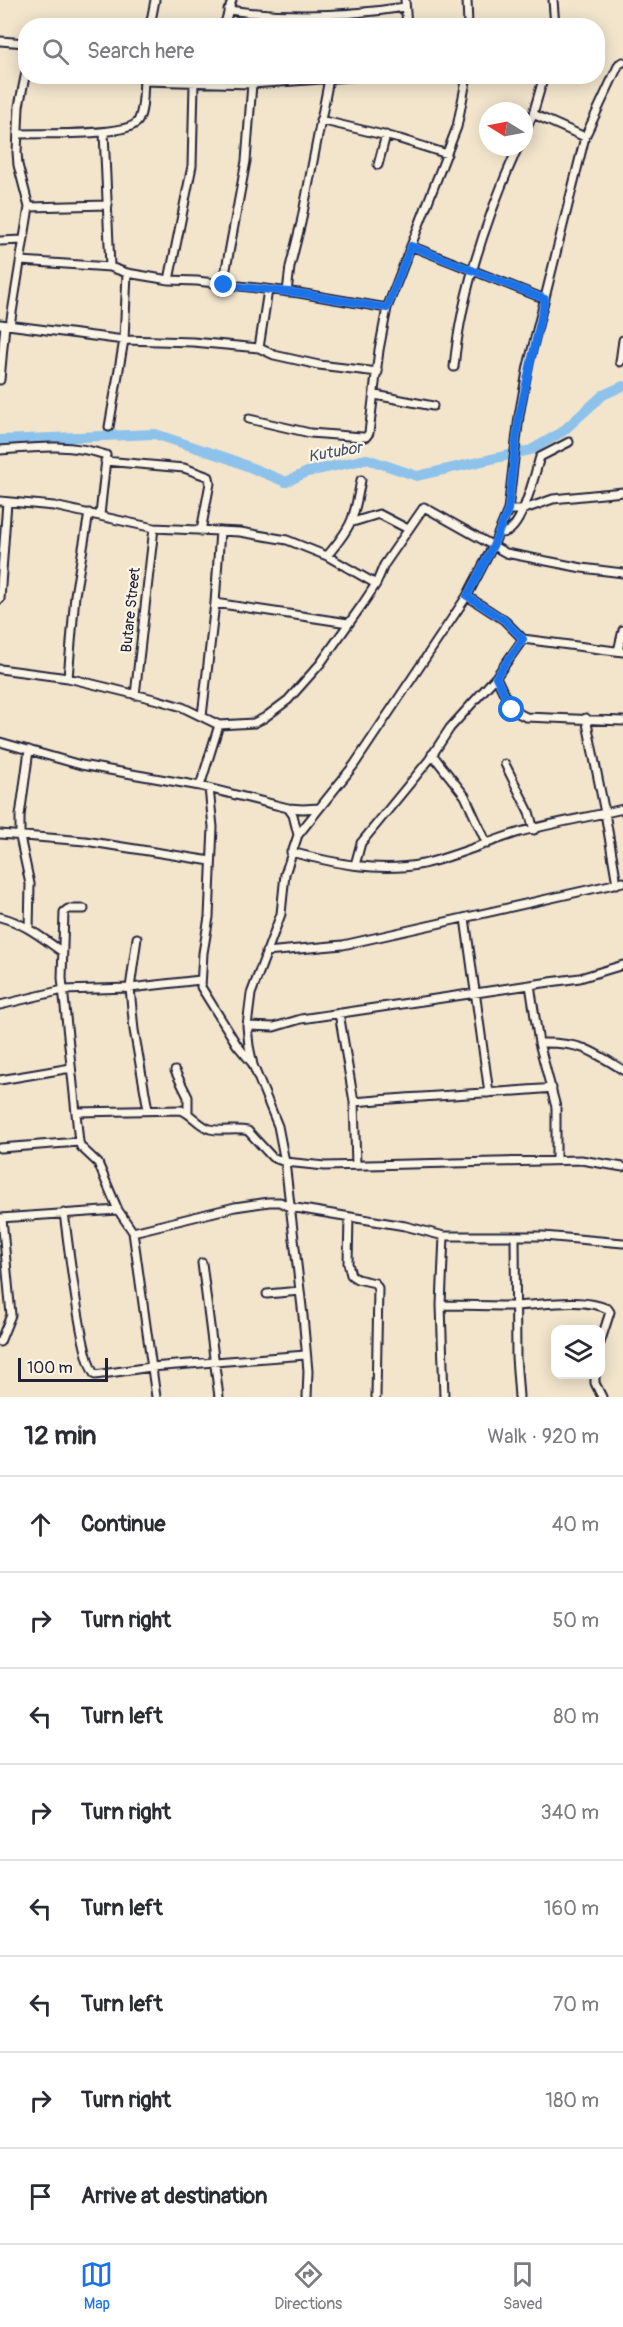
<!DOCTYPE html>
<html lang="en">
<head>
<meta charset="utf-8">
<style>
	body { margin:0; font-family:Pangolin,sans-serif; background:#f7f7f7; color:#2b2b33 }
	.controls { position:absolute; right:18px; bottom:18px; display:grid; overflow:hidden; border-radius:12px; box-shadow:0 3px 15px #0003 }
	.controls button { width:54px; height:54px; display:grid; place-items:center; padding:0; border:0; border-bottom:2px solid #e1e1e2; background:#fff; color:#2b2b33; font:30px sans-serif }
	.compass { position:absolute; left:479px; top:102px; width:54px; height:54px; border-radius:50%; background:#fff; box-shadow:0 3px 15px #0003; rotate:280deg }
	.scale { position:absolute; left:18px; bottom:15px; width:90px; box-sizing:border-box; padding-left:6px; border:3px solid #22223b; border-top:0; font-size:16px; line-height:21px; white-space:nowrap; color:#22223b; -webkit-text-stroke:4px #fcf5e5; paint-order:stroke }
	.stop { position:absolute; width:18px; height:18px; margin:-14px; border:4px solid #1a73e8; border-radius:50%; background:#fff }
	.stop.end { background:#1a73e8; border-color:#fff; box-shadow:0 2px 6px #0008 }
	.list { margin:0; padding:0; list-style:none }
	h2 { display:flex; justify-content:space-between; align-items:center; height:78px; margin:0; padding:0 24px; font-size:26px }
	h2 small { font-size:20px; font-weight:400; color:#7c7c81 }
	.list li { display:grid; grid-template-columns:39px 1fr auto; gap:18px; align-items:center; box-sizing:border-box; height:96px; padding:0 24px; border-top:2px solid #e1e1e2 }
	.list b { display:block; font-size:22px; white-space:nowrap }
	.list em { font-size:20px; font-style:normal; color:#7c7c81 }
	.icon { flex:none; width:33px; height:33px; fill:none; stroke:currentColor; stroke-width:2; stroke-linecap:round; stroke-linejoin:round }
	.map { position:relative; flex:none; width:623px; height:1397px; overflow:hidden }
	.search { position:absolute; background:#fff; box-shadow:0 3px 15px #0003; left:18px; right:18px; top:18px; height:66px; display:flex; align-items:center; gap:15px; box-sizing:border-box; padding:0 21px; border-radius:24px; color:#7c7c81; font-size:22px }
	.sheet { height:846px; background:#fff }
	nav { display:flex; justify-content:space-around; align-items:center; box-sizing:border-box; height:84px; border-top:2px solid #e1e1e2; background:#fff; font-size:16px; color:#7c7c81 }
	nav a { display:grid; justify-items:center; gap:3px }
	nav .on { color:#1a73e8 }
	.map>svg:first-child { display:block }
</style>
</head>
<body>
<div class="map">
<svg width="623" height="1397" viewBox="0 0 623 1397">
	<rect width="100%" height="100%" fill="#f2e5cc"/>
	<filter id="ink" filterUnits="userSpaceOnUse"><feTurbulence type="fractalNoise" baseFrequency=".0167" numOctaves="2"/><feDisplacementMap in="SourceGraphic" scale="12" xChannelSelector="R" yChannelSelector="G"/><feConvolveMatrix kernelMatrix="1 2 1 2 8 2 1 2 1" color-interpolation-filters="sRGB"/></filter>
	<g filter="url(#ink)">
		<g fill="none" stroke-linecap="round" stroke-linejoin="round">
			<!-- river -->
			<path stroke="#8dc2eb" stroke-width="10" d="M0 440 155 434 230 459 286 482 307 472 367 459 417 476 531 450 562 432 603 395 623 386"/>
			<!-- minor casing -->
			<g stroke="#22223b" stroke-width="11">
				<path id="minor" d="M405 0 407 26
					M467 0 468 26
					M553 0 555 26
					M228 10C287 18 347 16 405 7
					M150 26 155 0
					M224 26 232 0
					M0 41 26 43
					M144 81 252 84 363 76
					M533 114 585 137
					M320 120 400 139 447 154
					M104 132 110 267
					M18 134C38 133 129 137 138 121 144 110 143 92 144 79
					M524 134 533 114 544 76
					M378 165 386 135
					M29 207 108 205
					M0 241 23 240
					M411 246 545 299
					M21 261 110 267 127 273 169 280 197 281 299 293 387 308
					M169 280 192 166 194 84
					M223 285 246 161 252 84
					M287 292 290 267 301 223 329 79
					M0 324 124 340 193 342 259 348 274 355 319 365 378 372
					M10 325 29 207 18 165 17 152 19 106 26 72
					M259 348 268 290
					M620 362 623 340
					M454 367C461 293 488 214 518 147
					M0 380 5 325
					M375 395 433 406
					M249 419 310 433 362 437H366L369 433 379 350 387 308 457 127 467 76
					M109 427 124 340 127 273
					M0 450C36 447 71 443 106 455
					M105 461 184 468 209 477 210 483 201 531
					M0 501 54 506 154 528 240 532 287 540 327 556 376 584
					M508 510H522L553 499 623 492
					M100 515 106 459
					M353 522 379 514 408 529
					M499 533C502 533 505 533 508 531 523 524 535 473 540 457L569 442
					M327 556C353 525 354 519 361 480
					M467 596 504 620 523 639 623 652
					M0 599 7 502
					M215 603 348 623
					M618 651 623 630
					M0 669 68 678 158 700 182 707 219 725 254 723 264 718 288 700 320 664 362 605 376 584 384 565 424 507 506 553 582 568 623 573
					M496 677 512 710 526 717 623 721
					M68 678 75 595 89 513
					M135 695 154 528
					M202 716 215 603 220 531
					M586 718 605 813 617 884
					M0 742 81 765 200 786 288 808 303 809 319 808
					M29 750 20 816V837L30 884 29 929
					M432 754 465 796 487 844
					M505 764 529 812 534 830
					M200 786 219 725
					M209 788 213 827 209 917 203 953 201 987 237 1045 252 1063
					M288 808 293 815 298 835
					M0 834 85 841 211 861
					M291 852C333 863 379 873 423 864 456 856 487 842 520 832 553 823 589 817 623 809
					M355 865 361 843 429 760 450 728 496 677 523 639
					M84 909H68L64 912 62 978 79 1142 81 1147 98 1163 118 1210 133 1232 156 1397
					M0 917C24 923 41 937 61 951
					M465 918 489 1093
					M137 938 130 988 134 1030 148 1110
					M266 952 343 945 623 882
					M530 985 539 1043 556 1107V1160
					M0 1005 63 990 130 988 200 980
					M339 1013 354 1102 356 1165
					M247 1026 274 1027 301 1019 550 982 580 978 623 965
					M539 1043C579 1042 590 1049 623 1070
					M175 1071 188 1097V1112
					M0 1080 71 1068
					M354 1102C420 1096 486 1094 552 1088
					M77 1112 181 1110C192 1114 198 1125 210 1129 222 1132 236 1128 248 1131L272 1157 285 1162 325 1166 581 1160 623 1167
					M0 1148 79 1142
					M64 1213C68 1241 81 1360 95 1375L151 1367 306 1355
					M349 1217 348 1263 351 1275 357 1279 375 1283 378 1288 376 1397
					M0 1218 118 1210
					M133 1232 235 1207 269 1202H280L290 1207 405 1226 444 1236H543L623 1243
					M444 1236 441 1305 444 1397
					M515 1237 516 1357 519 1397
					M202 1263 219 1397
					M267 1294 300 1291
					M441 1305C465 1305 491 1306 515 1306 545 1305 581 1297 608 1309L610 1312 600 1343
					M0 1342 11 1315 2 1218
					M595 1374V1383L602 1397
					M307 1397 308 1371 303 1316 285 1162 278 1126 253 1065 249 1046 247 1026 251 994 281 914 285 874 298 835 354 765 467 596 493 546 508 510 519 416 528 366 585 137 619 64 623 62"/>
			</g>
			<!-- minor -->
			<use href="#minor" stroke="#fcf5e5" stroke-width="7"/>
		</g>
	</g>
	<g fill="none" stroke-linecap="round" stroke-linejoin="round" filter="url(#ink)">
		<!-- route -->
		<path stroke="#1a73e8" stroke-width="8" d="M224 285 299 293 387 308 411 246 545 299 519 416 508 510 493 546 467 596 504 620 523 639 496 677 512 710"/>
	</g>
	<g text-anchor="middle" dominant-baseline="central" stroke-width="4.5" stroke-linejoin="round" paint-order="stroke">
		<!-- street labels -->
		<g font-size="15" fill="#22223b" stroke="#fcf5e5">
			<text transform="translate(131 610) rotate(-84)">Butare Street</text>
		</g>
		<!-- water labels -->
		<g font-size="16" font-style="italic" fill="#425270" stroke="#fcf5e5">
			<text transform="translate(335 452) rotate(-10)">Kutubor</text>
		</g>
	</g>
</svg>
<div class="controls">
<button><svg class="icon" aria-label="layers" viewBox="0 0 24 24"><path d="M12 4l9 5-9 5-9-5zM3 14l9 5 9-5"/></svg></button>
</div>
<svg class="compass" viewBox="-18 -18 36 36"><path d="M0-13l5 13h-10z" fill="#e53935"/><path d="M0 13l5-13h-10z" fill="#7c7c81"/></svg>
<div class="scale">100 m</div>
<div class="stop" style="left:512px;top:710px"></div>
<div class="stop end" style="left:224px;top:285px"></div>
<div class="search"><svg class="icon" aria-label="search" viewBox="0 0 24 24"><circle cx="10" cy="10" r="6"/><path d="M15 15l6 6"/></svg>Search here</div>
</div>
<section class="sheet">
<h2>12 min<small>Walk · 920 m</small></h2>
<ul class="list">
<li><svg class="icon" aria-label="ahead" viewBox="0 0 24 24"><path d="M12 20V5M6 11l6-6 6 6"/></svg><div><b>Continue</b></div><em>40 m</em></li>
<li><svg class="icon" aria-label="right" viewBox="0 0 24 24"><path d="M7 20v-9h11M14 6l5 5-5 5"/></svg><div><b>Turn right</b></div><em>50 m</em></li>
<li><svg class="icon" aria-label="left" viewBox="0 0 24 24"><path d="M17 20v-9H6M10 6l-5 5 5 5"/></svg><div><b>Turn left</b></div><em>80 m</em></li>
<li><svg class="icon" aria-label="right" viewBox="0 0 24 24"><path d="M7 20v-9h11M14 6l5 5-5 5"/></svg><div><b>Turn right</b></div><em>340 m</em></li>
<li><svg class="icon" aria-label="left" viewBox="0 0 24 24"><path d="M17 20v-9H6M10 6l-5 5 5 5"/></svg><div><b>Turn left</b></div><em>160 m</em></li>
<li><svg class="icon" aria-label="left" viewBox="0 0 24 24"><path d="M17 20v-9H6M10 6l-5 5 5 5"/></svg><div><b>Turn left</b></div><em>70 m</em></li>
<li><svg class="icon" aria-label="right" viewBox="0 0 24 24"><path d="M7 20v-9h11M14 6l5 5-5 5"/></svg><div><b>Turn right</b></div><em>180 m</em></li>
<li><svg class="icon" aria-label="arrive" viewBox="0 0 24 24"><path d="M6 21V4h12l-3 4 3 4H6"/></svg><div><b>Arrive at destination</b></div></li>
</ul>
</section>
<nav>
<a class="on"><svg class="icon" aria-label="map" viewBox="0 0 24 24"><path d="M3 6l6-2 6 2 6-2v14l-6 2-6-2-6 2zM9 4v14M15 6v14"/></svg>Map</a>
<a><svg class="icon" aria-label="directions" viewBox="0 0 24 24"><path d="M12 3l9 9-9 9-9-9zM9 14v-3h6M13 9l2 2-2 2"/></svg>Directions</a>
<a><svg class="icon" aria-label="saved" viewBox="0 0 24 24"><path d="M7 4h10v16l-5-4-5 4z"/></svg>Saved</a>
</nav>
</body>
</html>
